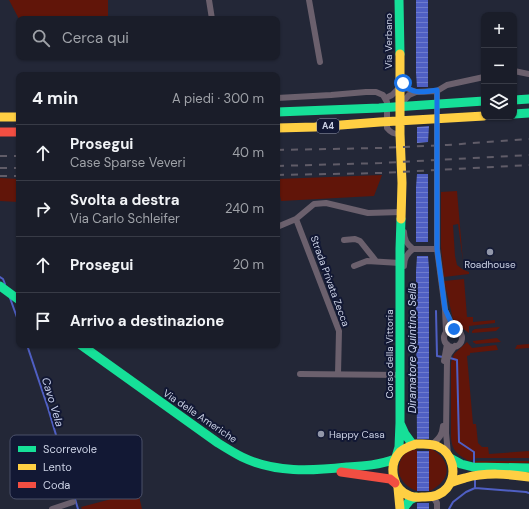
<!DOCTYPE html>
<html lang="it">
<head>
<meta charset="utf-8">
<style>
	body { margin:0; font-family:"DM Sans",sans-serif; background:#272a35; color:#f1f3f6 }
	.controls { position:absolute; right:12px; top:12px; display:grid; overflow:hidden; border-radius:8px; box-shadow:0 1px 3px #0004 }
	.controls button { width:36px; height:36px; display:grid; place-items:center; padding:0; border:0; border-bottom:1px solid #383b46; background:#1a1d29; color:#f1f3f6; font:20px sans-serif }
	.stop { position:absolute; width:12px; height:12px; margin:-9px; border:3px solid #1a73e8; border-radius:50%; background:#fff }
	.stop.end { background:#1a73e8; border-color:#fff; box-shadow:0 1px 4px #0008 }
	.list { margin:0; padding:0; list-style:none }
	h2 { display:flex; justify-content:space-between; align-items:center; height:52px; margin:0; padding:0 16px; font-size:17px }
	h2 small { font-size:13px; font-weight:400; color:#9fa2a8 }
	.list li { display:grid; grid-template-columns:26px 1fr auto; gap:12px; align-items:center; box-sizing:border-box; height:56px; padding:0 16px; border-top:1px solid #383b46 }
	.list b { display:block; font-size:15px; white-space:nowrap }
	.list p { margin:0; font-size:13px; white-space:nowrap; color:#9fa2a8 }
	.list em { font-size:13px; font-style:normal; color:#9fa2a8 }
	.icon { flex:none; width:22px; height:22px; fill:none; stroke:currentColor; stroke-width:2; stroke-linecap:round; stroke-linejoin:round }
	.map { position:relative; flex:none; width:529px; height:509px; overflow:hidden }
	.search { position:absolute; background:#1a1d29; box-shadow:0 1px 3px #0004; left:16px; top:16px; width:264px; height:44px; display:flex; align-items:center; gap:10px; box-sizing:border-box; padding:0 14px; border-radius:8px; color:#9fa2a8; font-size:15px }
	.panel { position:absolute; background:#1a1d29; box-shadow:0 1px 3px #0004; left:16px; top:72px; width:264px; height:276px; border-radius:8px }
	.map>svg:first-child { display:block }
</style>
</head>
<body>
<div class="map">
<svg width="529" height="509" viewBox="0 0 529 509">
	<defs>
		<pattern id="water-rules" width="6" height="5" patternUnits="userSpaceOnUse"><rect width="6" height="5" fill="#4f5fc3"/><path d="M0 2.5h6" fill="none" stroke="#6f7cce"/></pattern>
	</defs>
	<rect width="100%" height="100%" fill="#232737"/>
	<!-- grass -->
	<path fill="#611509" d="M9 0H108V19H19Z
		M39 57H108V59L40 60Z
		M382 175 374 196 281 201 280 196 277 197V179Z
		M0 178 19 179V202L0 201Z
		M457 191 463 262 458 224 453 225 455 256 457 265 462 269 469 272V274L444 277 441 247V192Z
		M464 279 467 317H473V322L495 320V323L469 326V333L458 325 453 319 444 281Z
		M500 327 496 331 472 333V331L475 329Z
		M497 338 501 342 476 344 473 342V341Z
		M467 342 472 348 496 345 497 347 498 350 470 353V355L467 356 473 424H476L478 443 482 447H488L489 454 529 451V458H477L469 461C457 454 452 451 451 437V363L454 354Z
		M529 344V348L515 349 517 345Z
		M416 448 417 451V491C405 487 395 476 400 462 401 459 402 456 405 454 408 451 413 450 416 448Z
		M429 448C444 454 454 471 440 484 436 487 433 490 429 491Z
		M473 461H529V463H472Z
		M138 492 142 509H82L81 507Z"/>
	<!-- water -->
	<path fill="url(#water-rules)" d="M416 0H428V87H417L416 73Z
		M429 126 428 142 417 143V127Z
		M417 174H428V242H416V187Z
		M417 256H428L429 268V439H417L416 310V271Z
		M417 451H429V491H417Z
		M417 503H429V509H417Z"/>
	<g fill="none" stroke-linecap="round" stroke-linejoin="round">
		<!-- stream -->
		<path stroke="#4f5fc3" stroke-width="2" d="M0 277 3 279 5 284
			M10 298 19 323
			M436 311 437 356 443 357
			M27 345 48 408 78 509
			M450 358 457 360 459 442 474 452V464
			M475 480V488
			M449 509 453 502 466 492 475 488 526 492 529 493"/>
		<!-- street -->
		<path stroke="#6b606d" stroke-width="6" d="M209 0 212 19
			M309 0 320 62
			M514 71 529 74
			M437 91V249L445 309 446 332
			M416 92 437 91 447 85 484 77
			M277 98 331 95 366 92H376L383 95 387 102V128C391 133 394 134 400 134
			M386 98 392 95 399 88
			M401 104 409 95 416 92C407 89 405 88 402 79
			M296 219 339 331 338 374
			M277 227 296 219 314 204 326 203 368 213 401 212
			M344 240 355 239 360 241 376 261
			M413 249H437
			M354 266 367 261 400 263
			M404 266C404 258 407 254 413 249 407 244 404 240 404 232
			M446 312 454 329
			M444 338a9 9 0 1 1 18 0a9 9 0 1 1-18 0Z
			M444 361 447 344
			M300 374 400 375
			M432 445C439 438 442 436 443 426
			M448 454 446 433 447 360 449 354 455 346
			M433 497 437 503V509
			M52 509 73 502"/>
		<!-- fast -->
		<path stroke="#16e098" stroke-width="9" d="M399 0 400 54
			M514 100 529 99
			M277 112 379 108 484 101
			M514 114 529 113
			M0 286 19 300
			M81 345 218 443C226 448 234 453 242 457 275 473 311 471 347 467 363 466 380 465 395 459
			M400 423 405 434 413 445
			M396 457 399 447 400 423V249L401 219
			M450 458 461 464 473 467 529 468
			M403 509 410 500 416 497"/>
		<!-- slow -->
		<path stroke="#ffcf43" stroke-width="9" d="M400 54V134L402 183 401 219
			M0 117H19
			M277 128 315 127 380 122 484 116
			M416 444C423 444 431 443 437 446 453 453 458 474 447 488 442 494 434 497 425 497 421 497 415 498 410 496 393 490 387 466 400 452 404 448 410 446 416 444Z
			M450 483C455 481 460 479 465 478 486 472 508 474 529 477
			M398 488 400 509"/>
		<!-- jam -->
		<path stroke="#f24e42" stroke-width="9" d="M0 132H19
			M341 472 390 479 395 483"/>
		<!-- rail -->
		<path stroke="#605c68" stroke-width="2" stroke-dasharray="7 7" stroke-linecap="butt" d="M277 150 380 148 447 145 529 139
			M0 156H19
			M277 166 381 163 529 155
			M0 168H19
			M277 175 381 173 529 165
			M0 176H19"/>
	</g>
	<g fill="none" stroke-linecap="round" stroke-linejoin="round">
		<!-- route -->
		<path stroke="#1a73e8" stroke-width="5" d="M403 83C410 95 426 92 437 90V249L445 309 454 329"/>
	</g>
	<!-- markers -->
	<g fill="#9297a9" stroke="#121834" stroke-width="1.5">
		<circle cx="490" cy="252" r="4"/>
		<circle cx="321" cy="434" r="4"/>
	</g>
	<g text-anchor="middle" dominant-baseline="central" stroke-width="4" stroke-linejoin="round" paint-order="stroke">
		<!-- shield labels -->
		<rect fill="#121834" stroke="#959bb1" stroke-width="1" x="317" y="119" width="22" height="14" rx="3"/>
		<g font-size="9" font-weight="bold" fill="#cdd3e6">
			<text x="328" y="126">A4</text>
		</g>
		<!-- street labels -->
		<g font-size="10" fill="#cdd3e6" stroke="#121834">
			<text transform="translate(388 41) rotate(-90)">Via Verbano</text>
			<text transform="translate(330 281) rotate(70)">Strada Privata Zecca</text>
			<text transform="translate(389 354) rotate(-90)">Corso della Vittoria</text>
			<text transform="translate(200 416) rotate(34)">Via delle Americhe</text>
		</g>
		<!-- poi labels -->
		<g font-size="10" fill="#cdd3e6" stroke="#121834">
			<text x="490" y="264">Roadhouse</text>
			<text x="329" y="434" text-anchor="start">Happy Casa</text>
		</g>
		<!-- water labels -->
		<g font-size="11" font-style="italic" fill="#c8d0ec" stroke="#121834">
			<text transform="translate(412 348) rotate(-90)">Diramatore Quintino Sella</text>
			<text transform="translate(53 402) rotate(73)">Cavo Vela</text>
		</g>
	</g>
	<!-- legend -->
	<rect x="10" y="435" width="132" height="64" rx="6" fill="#121834" stroke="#4a5069" stroke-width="1"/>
	<rect x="18" y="446" width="18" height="6" fill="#16e098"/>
	<rect x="18" y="464" width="18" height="6" fill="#ffcf43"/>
	<rect x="18" y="482" width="18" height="6" fill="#f24e42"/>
	<g font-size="11" fill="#cdd3e6">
		<text x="43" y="453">Scorrevole</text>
		<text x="43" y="471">Lento</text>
		<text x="43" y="489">Coda</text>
	</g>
</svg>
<div class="controls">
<button>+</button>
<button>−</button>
<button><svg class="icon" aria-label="layers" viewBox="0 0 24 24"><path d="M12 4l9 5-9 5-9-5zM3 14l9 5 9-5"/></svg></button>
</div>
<div class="stop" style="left:403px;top:83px"></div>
<div class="stop end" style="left:454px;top:329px"></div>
<div class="search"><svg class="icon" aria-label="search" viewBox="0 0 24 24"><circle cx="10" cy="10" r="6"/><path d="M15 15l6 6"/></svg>Cerca qui</div>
<section class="panel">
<h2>4 min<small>A piedi · 300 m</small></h2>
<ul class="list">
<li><svg class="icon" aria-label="ahead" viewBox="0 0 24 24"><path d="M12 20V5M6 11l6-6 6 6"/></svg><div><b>Prosegui</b><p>Case Sparse Veveri</p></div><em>40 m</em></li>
<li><svg class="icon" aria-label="right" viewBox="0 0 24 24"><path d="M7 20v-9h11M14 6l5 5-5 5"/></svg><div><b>Svolta a destra</b><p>Via Carlo Schleifer</p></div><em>240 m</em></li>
<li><svg class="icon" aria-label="ahead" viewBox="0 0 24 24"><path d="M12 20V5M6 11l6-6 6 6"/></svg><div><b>Prosegui</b></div><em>20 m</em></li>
<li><svg class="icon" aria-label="arrive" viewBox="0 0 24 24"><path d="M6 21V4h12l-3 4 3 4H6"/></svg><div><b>Arrivo a destinazione</b></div></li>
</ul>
</section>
</div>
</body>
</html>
